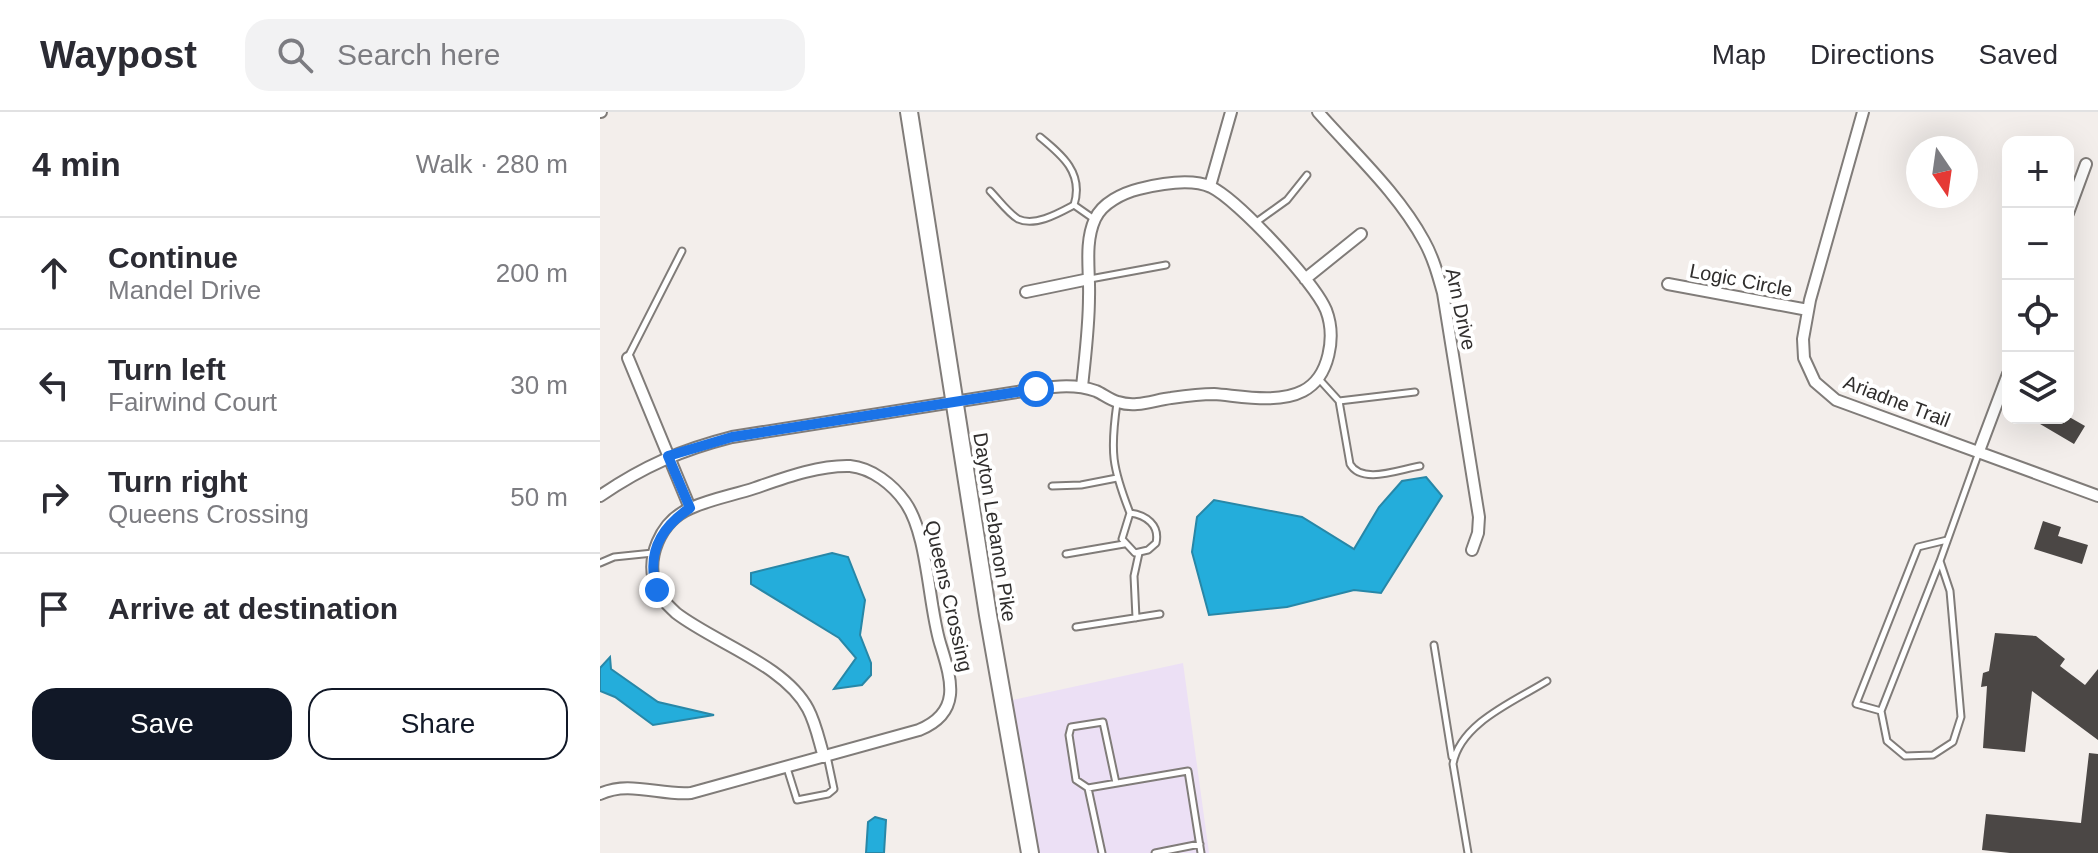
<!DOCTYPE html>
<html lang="en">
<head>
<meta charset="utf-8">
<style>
	body { margin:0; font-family:Helvetica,sans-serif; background:#f2f2f3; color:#2b2b33 }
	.controls { position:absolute; right:24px; top:24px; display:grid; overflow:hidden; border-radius:16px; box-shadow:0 8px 32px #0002 }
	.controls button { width:72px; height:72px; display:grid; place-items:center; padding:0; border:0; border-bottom:2px solid #e1e1e2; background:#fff; color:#2b2b33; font:40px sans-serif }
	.compass { position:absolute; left:1306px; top:24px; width:72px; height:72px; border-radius:50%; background:#fff; box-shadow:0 8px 32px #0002; rotate:167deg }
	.stop { position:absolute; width:24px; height:24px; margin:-18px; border:6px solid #1a73e8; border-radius:50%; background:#fff }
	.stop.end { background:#1a73e8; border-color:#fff; box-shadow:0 2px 8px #0008 }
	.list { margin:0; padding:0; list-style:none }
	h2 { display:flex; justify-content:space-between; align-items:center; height:104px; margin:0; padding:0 32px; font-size:34px }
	h2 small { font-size:26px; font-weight:400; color:#7c7c81 }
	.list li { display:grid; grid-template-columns:52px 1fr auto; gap:24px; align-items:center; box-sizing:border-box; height:112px; padding:0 32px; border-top:2px solid #e1e1e2 }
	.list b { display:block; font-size:30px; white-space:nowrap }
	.list p { margin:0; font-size:26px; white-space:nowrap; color:#7c7c81 }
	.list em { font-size:26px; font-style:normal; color:#7c7c81 }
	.actions { display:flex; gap:16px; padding:24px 32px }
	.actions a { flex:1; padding:18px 0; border:2px solid #111827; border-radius:24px; text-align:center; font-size:28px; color:#111827 }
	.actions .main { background:#111827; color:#fff }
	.icon { flex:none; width:44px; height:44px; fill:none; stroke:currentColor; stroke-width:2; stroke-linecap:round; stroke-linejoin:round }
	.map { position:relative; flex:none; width:1498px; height:741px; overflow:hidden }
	header { display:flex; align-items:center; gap:48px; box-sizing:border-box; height:112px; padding:0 40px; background:#fff; border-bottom:2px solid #e1e1e2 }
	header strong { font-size:38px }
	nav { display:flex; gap:44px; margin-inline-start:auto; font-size:28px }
	.search { width:560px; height:72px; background:#f2f2f3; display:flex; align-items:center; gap:20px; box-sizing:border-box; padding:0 28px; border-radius:24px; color:#7c7c81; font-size:30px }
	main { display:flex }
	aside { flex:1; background:#fff }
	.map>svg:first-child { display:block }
</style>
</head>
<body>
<header>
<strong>Waypost</strong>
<div class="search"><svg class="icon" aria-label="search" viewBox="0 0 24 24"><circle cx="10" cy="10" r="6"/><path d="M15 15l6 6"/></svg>Search here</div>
<nav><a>Map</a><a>Directions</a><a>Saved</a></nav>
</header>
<main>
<aside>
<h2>4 min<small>Walk · 280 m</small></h2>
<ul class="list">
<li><svg class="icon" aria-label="ahead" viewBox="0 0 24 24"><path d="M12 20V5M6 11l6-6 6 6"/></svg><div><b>Continue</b><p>Mandel Drive</p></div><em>200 m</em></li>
<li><svg class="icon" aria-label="left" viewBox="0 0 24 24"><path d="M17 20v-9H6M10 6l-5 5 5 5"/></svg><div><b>Turn left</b><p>Fairwind Court</p></div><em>30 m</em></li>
<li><svg class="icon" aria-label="right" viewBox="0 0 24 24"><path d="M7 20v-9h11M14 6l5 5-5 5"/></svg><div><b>Turn right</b><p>Queens Crossing</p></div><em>50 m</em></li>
<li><svg class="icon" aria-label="arrive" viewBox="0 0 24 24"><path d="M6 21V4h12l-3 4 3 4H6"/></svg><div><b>Arrive at destination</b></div></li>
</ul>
<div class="actions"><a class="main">Save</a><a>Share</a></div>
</aside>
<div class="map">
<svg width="1498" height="741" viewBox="0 0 1498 741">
	<rect width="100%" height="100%" fill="#f3eeeb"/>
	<!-- commercial -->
	<path fill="#ece0f5" d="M583 551 609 741H428L403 590Z"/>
	<!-- water -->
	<path fill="#24addb" stroke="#2887a7" stroke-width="2" d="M826 365 842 384 781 481 754 478 687 495 609 503 592 440 597 405 614 388 702 405 754 437 779 395 802 369Z
		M232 441 248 445 265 488 260 523 271 551V563L262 573 234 577 256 546 239 526 151 472V461Z
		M10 545 11 557 58 590 114 603 53 613 15 585 0 579V556Z
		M275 705 286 708 284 741H266L268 710Z"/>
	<!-- building -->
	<path fill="#4b4745" d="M1430 306H1471L1485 314 1474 332Z
		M1443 409 1461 415 1458 424 1488 433 1482 452 1434 437Z
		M1395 521 1436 524 1465 547 1460 554 1485 573 1498 557V628L1432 579 1425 640 1383 636 1387 574 1381 575 1383 561 1389 559Z
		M1489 641 1498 642V741H1410L1382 738 1386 702 1481 711Z"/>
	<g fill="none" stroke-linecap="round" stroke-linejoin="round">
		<!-- service casing -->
		<g stroke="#807c79" stroke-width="9">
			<path id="service" d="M440 25C462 43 484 61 474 93
				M390 79C398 87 408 101 418 107 435 115 459 101 474 93L494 107
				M655 111 687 88 707 63
				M490 167 566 153
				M28 245 82 139
				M719 267 739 289 750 352C762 373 800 357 820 354
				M739 289 815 280
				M517 291C510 340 512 355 530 401 546 403 560 413 556 431L548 438 535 441 522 427 530 401
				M452 374 481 373 517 366
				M466 442 524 432
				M1340 449 1281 599 1287 629 1305 644 1333 643 1353 630 1361 605 1350 479 1340 449 1379 340
				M0 451 14 445 53 441
				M536 506 534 464 539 441
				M476 515 560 502
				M834 533 852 645
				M1281 599 1256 592 1318 435 1347 428
				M187 656 197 688 228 682 234 677 227 644
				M488 676 476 668 469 623 471 615 503 610 516 671
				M502 741 488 676 588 659 601 741
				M555 741 600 732
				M868 741 853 652C860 611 915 589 947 569"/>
		</g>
		<!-- minor casing -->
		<g stroke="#807c79" stroke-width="14">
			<path id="minor" d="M0 0H1
				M718 0C754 41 798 81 824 129 833 145 838 163 843 181L879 405 878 421 872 438
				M1263 0 1210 188 1203 227 1204 246 1215 270 1236 288 1498 384
				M610 74 631 0
				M1468 101 1486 52
				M705 167 761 122
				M1068 172 1208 198
				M426 180 489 167
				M28 246 90 396
				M1379 339 1408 262
				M0 384C44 354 81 338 132 325L436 277C457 274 476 272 496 279 503 282 510 288 518 290 536 296 554 288 571 286 585 284 600 282 614 282 641 284 678 292 703 279 730 265 736 224 726 198 714 170 638 88 611 75 591 66 559 72 539 77 523 81 502 91 495 107 484 131 490 160 489 185 489 215 485 245 482 275
				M0 682C29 668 61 684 91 681L319 618C363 600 351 567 340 531 328 491 328 422 305 390 293 373 272 356 250 354 219 353 184 366 155 376 134 383 111 387 91 396 60 409 44 447 57 478 61 488 69 494 76 501 115 531 185 553 208 597 216 612 219 629 224 645"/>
		</g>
		<!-- primary casing -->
		<g stroke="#807c79" stroke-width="20">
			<path id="primary" d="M309 0 388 503 430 741"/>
		</g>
		<!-- service -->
		<use href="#service" stroke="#fff" stroke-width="5"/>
		<!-- minor -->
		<use href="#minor" stroke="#fff" stroke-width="10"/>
		<!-- primary -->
		<use href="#primary" stroke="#fff" stroke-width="16"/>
	</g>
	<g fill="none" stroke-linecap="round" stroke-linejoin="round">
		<!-- route -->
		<path stroke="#1a73e8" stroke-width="10" d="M57 478C46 442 60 416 90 396L68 344 132 325 436 277"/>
	</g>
	<g text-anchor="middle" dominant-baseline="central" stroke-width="8" stroke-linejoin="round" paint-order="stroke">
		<!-- street labels -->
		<g font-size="20" fill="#302e2d" stroke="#fff">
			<text transform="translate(1141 168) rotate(11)">Logic Circle</text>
			<text transform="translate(861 197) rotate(78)">Arn Drive</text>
			<text transform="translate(1297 289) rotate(21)">Ariadne Trail</text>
			<text transform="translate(395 415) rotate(81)">Dayton Lebanon Pike</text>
			<text transform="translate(349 484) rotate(77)">Queens Crossing</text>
		</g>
	</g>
</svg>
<div class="controls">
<button>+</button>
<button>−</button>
<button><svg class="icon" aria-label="locate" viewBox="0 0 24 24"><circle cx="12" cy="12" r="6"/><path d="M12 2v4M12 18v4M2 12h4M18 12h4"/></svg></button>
<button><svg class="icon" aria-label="layers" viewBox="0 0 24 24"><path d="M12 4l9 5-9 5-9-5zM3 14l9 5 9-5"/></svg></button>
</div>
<svg class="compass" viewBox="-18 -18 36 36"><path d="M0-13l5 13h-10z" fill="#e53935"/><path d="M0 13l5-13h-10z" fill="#7c7c81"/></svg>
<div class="stop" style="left:436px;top:277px"></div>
<div class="stop end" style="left:57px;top:478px"></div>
</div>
</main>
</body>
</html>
